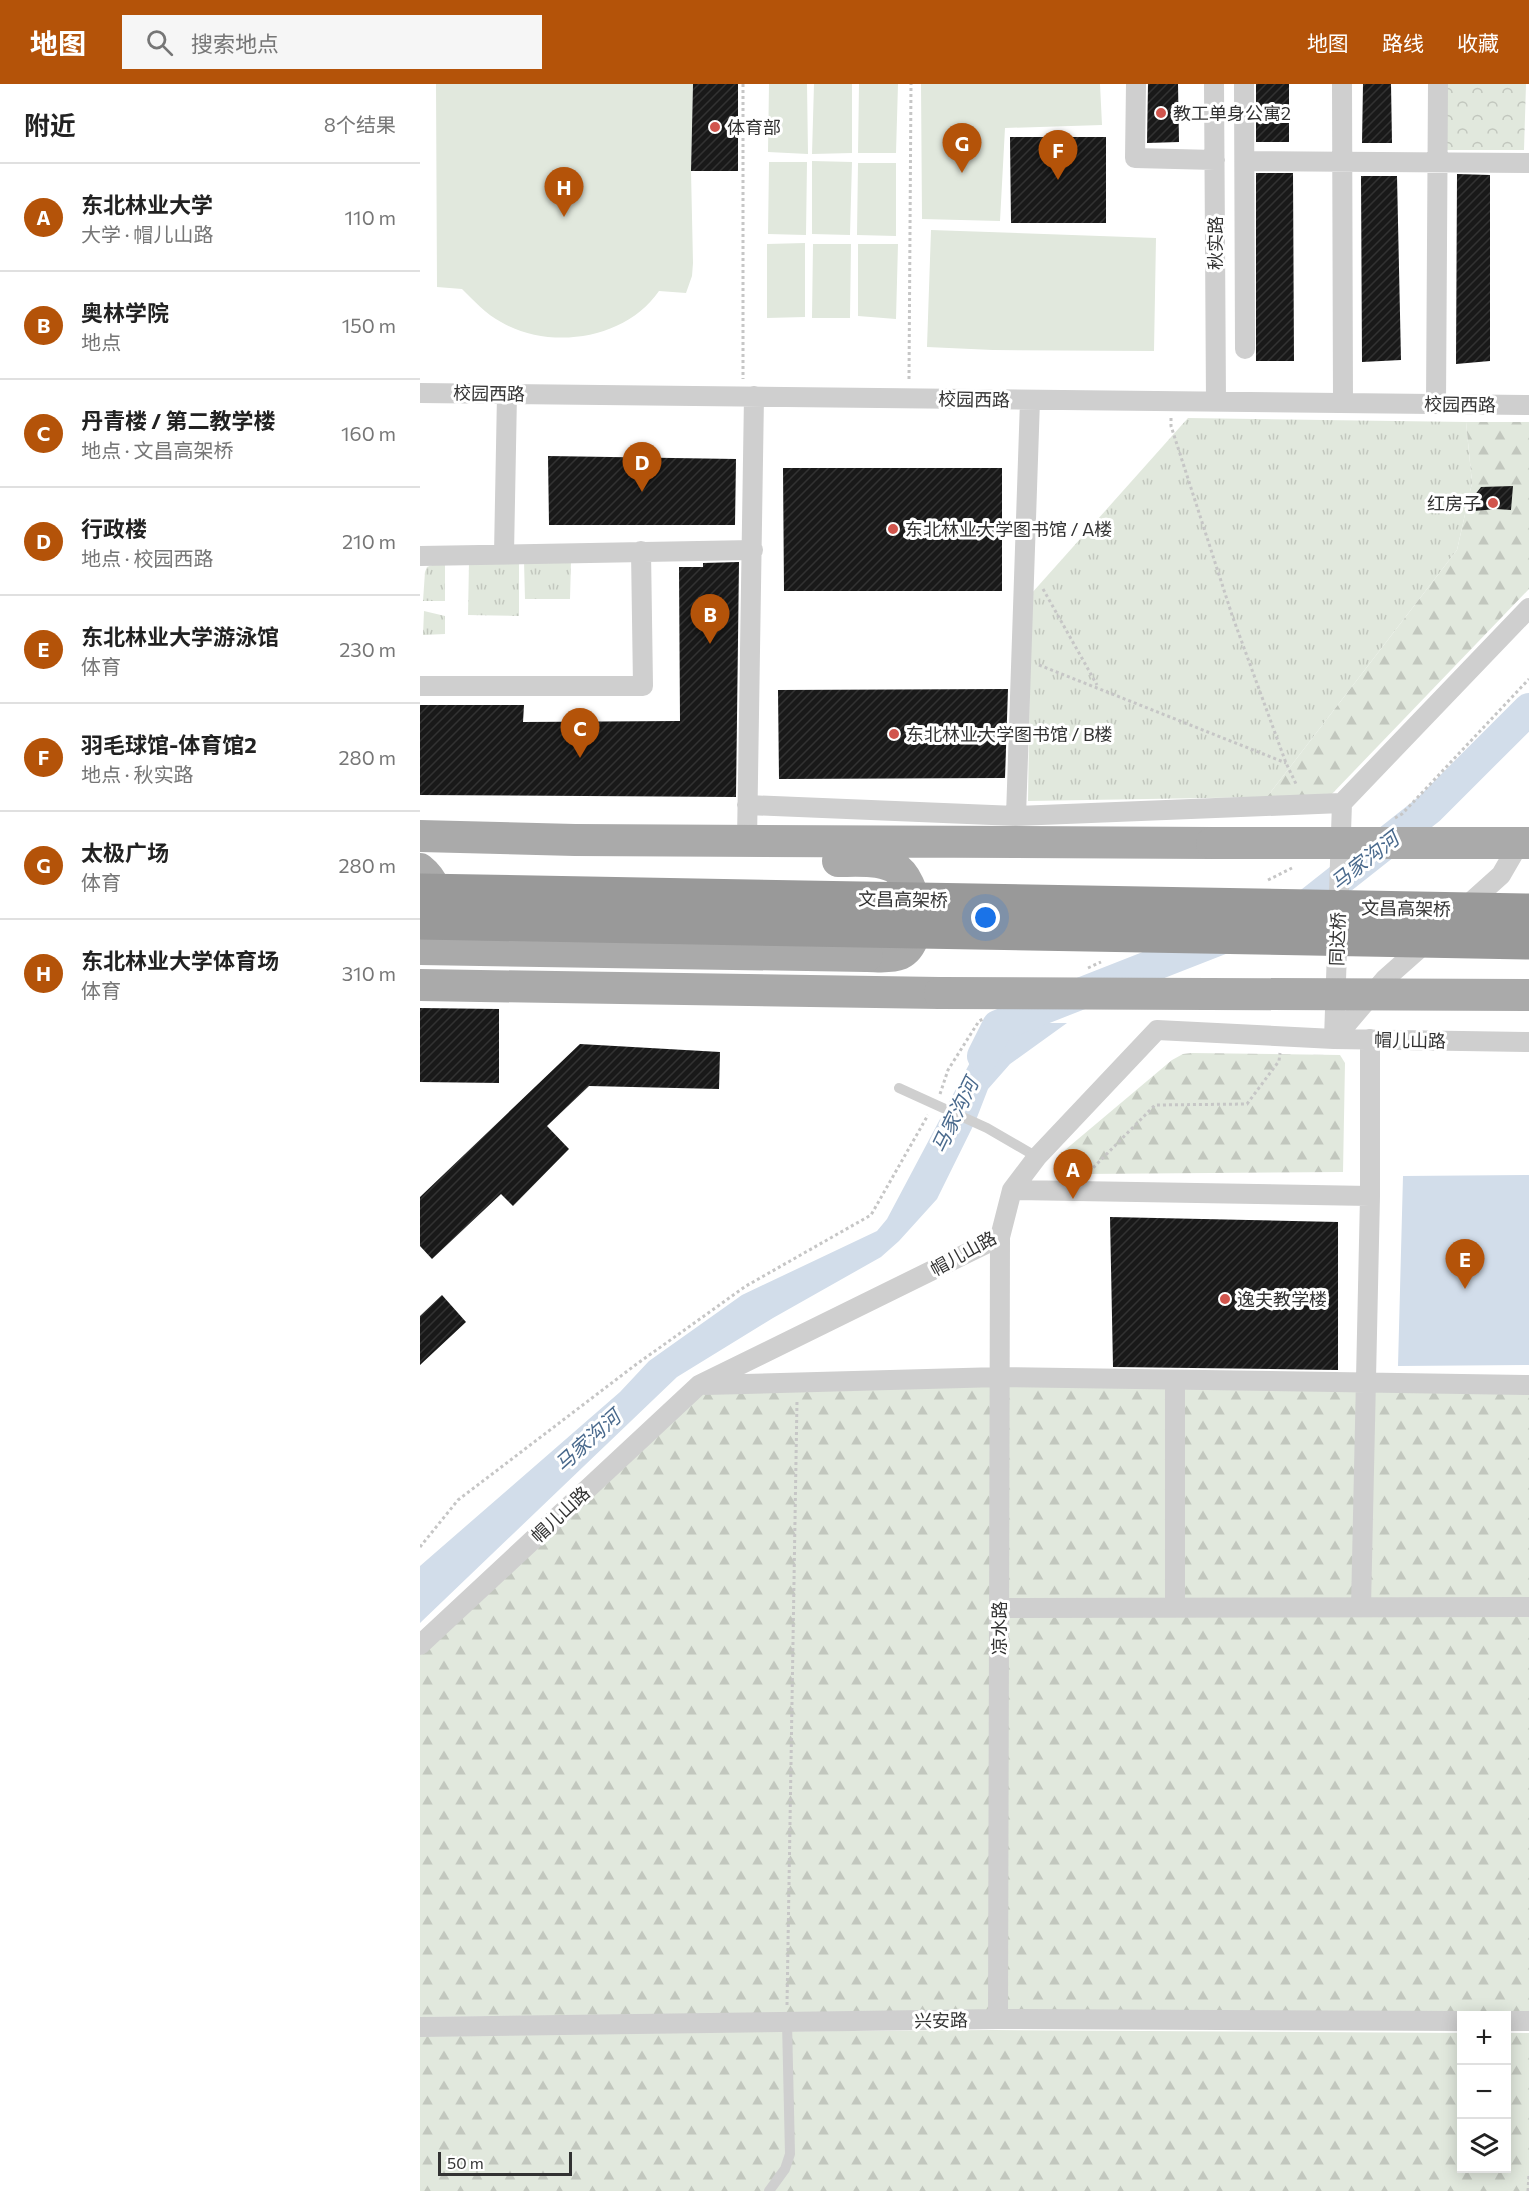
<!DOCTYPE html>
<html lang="zh">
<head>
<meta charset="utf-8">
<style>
	body { margin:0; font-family:Commissioner,"Noto Sans SC",sans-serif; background:#f6f6f6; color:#222 }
	.controls { position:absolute; right:18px; bottom:18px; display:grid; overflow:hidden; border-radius:0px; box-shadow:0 3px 15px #0003 }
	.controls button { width:54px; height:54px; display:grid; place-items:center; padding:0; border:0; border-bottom:2px solid #e0e0e0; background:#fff; color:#222; font:30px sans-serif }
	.scale { position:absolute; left:18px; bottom:15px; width:134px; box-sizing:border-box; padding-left:6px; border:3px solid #323232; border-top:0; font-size:16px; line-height:21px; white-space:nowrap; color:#323232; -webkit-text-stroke:4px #fff; paint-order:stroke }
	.you { position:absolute; left:566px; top:834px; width:21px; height:21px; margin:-15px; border:4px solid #fff; border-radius:50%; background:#1a73e8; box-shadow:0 0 0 9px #1a73e833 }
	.badge { display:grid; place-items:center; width:39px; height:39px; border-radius:50%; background:#b45309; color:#fff; font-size:20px; font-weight:700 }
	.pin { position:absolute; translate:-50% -50px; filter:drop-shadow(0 2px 3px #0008) }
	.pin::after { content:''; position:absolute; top:32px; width:21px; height:18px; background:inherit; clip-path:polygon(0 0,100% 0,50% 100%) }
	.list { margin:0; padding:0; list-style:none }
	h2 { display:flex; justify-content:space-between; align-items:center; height:78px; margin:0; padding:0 24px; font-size:26px }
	h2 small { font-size:20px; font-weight:400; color:#767676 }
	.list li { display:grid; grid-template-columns:39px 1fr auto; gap:18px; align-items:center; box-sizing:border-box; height:108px; padding:0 24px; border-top:2px solid #e0e0e0 }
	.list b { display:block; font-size:22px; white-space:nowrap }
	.list p { margin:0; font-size:20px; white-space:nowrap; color:#767676 }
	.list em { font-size:20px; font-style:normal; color:#767676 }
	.icon { flex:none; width:33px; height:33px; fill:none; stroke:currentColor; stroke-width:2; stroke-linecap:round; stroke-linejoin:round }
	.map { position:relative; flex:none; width:1109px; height:2107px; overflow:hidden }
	header { display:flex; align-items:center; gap:36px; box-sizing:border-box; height:84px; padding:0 30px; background:#b45309; color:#fff }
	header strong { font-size:28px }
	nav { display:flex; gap:33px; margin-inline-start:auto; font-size:21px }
	.search { width:420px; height:54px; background:#f6f6f6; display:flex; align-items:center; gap:15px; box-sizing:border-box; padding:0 21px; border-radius:0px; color:#767676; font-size:22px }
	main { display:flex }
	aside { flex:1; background:#fff }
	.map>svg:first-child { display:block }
</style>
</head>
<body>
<header>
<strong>地图</strong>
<div class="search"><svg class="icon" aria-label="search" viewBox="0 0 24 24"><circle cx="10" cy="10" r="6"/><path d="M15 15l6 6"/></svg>搜索地点</div>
<nav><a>地图</a><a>路线</a><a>收藏</a></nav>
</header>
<main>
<aside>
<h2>附近<small>8个结果</small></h2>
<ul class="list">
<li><span class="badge">A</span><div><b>东北林业大学</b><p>大学 · 帽儿山路</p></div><em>110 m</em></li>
<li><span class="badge">B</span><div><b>奥林学院</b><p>地点</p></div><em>150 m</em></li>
<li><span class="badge">C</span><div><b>丹青楼 / 第二教学楼</b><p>地点 · 文昌高架桥</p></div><em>160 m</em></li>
<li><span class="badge">D</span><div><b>行政楼</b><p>地点 · 校园西路</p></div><em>210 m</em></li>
<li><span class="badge">E</span><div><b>东北林业大学游泳馆</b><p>体育</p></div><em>230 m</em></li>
<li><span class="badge">F</span><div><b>羽毛球馆-体育馆2</b><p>地点 · 秋实路</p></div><em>280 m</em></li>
<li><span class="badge">G</span><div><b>太极广场</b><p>体育</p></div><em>280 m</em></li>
<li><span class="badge">H</span><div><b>东北林业大学体育场</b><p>体育</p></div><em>310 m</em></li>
</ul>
</aside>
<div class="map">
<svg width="1109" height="2107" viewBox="0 0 1109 2107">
	<defs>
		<pattern id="grass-tufts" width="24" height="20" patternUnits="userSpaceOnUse" patternTransform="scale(1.5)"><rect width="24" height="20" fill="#e1e8dd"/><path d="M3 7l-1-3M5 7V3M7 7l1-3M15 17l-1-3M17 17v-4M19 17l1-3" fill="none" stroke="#c2c7be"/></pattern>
		<pattern id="forest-firs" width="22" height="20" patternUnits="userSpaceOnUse" patternTransform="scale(1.5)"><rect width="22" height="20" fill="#e1e8dd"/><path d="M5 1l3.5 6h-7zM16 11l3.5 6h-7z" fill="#c2c7be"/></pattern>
		<pattern id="park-crowns" width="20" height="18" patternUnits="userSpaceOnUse" patternTransform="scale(1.5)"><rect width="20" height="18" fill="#e1e8dd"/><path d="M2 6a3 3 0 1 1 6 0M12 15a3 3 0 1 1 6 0" fill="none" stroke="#c2c7be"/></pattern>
		<pattern id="building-hatch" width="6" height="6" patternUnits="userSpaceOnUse" patternTransform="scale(1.5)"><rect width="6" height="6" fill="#191919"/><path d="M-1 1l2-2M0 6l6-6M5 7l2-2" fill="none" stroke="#323232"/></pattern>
	</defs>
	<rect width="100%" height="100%" fill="#fff"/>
	<!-- grass -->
	<path fill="url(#grass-tufts)" d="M768 334 1046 338 1052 399 1037 466 847 713 608 717 611 510Z
		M25 476V517H3L5 488 7 483Z
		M104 477 151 478 150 515H105Z
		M49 478H99V532L48 531Z
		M4 527 25 532V550L3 551Z"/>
	<!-- forest -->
	<path fill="url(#forest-firs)" d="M1046 338H1109V505L909 713H847L1037 466 1052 399Z
		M772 969 920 971 925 979 923 1088 664 1090 641 1085 636 1078 639 1072 645 1066 752 976 763 970Z
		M573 1299 572 1930 0 1933V1571L281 1307Z
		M587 1302 1109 1305V1932L586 1929Z
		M575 1946 1041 1949 1042 2084H1086L1087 1949H1109V2107H0V1950Z"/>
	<!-- park -->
	<path fill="url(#park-crowns)" d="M1026 0H1106L1104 66H1026Z"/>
	<!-- garden -->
	<path fill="#e1e8dd" d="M16 0H273L271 87 273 179 272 192 266 209 239 207C206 255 131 267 81 238 66 230 54 217 42 205L17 203Z
		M349 0H387L388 70 348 68Z
		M394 0H432V69L392 70Z
		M439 0H478L476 69H438Z
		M501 0H680L682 41 585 44 580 137 502 135Z
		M392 77 432 78 430 151 392 150Z
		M349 78H387L386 151 348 150Z
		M438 79H476V152L437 151Z
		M511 146 736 154 734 267 573 266 507 263Z
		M385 159V233L347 234V160Z
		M393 160H431L430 234H392Z
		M438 160H478L476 235 438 232Z"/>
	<!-- water -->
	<path fill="#d2ddea" d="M571 939H647L590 980 568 1005 556 1036 517 1115 479 1157 461 1173 353 1234 257 1293 0 1539V1482L200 1308 229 1277 322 1211 457 1147 467 1135Z
		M1109 1091V1281L978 1282 983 1092Z"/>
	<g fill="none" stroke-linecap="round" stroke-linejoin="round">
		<!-- river -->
		<path stroke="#d2ddea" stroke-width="32" d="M871 828 885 823 1009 725 1109 625
			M563 972 578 942 805 853"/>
	</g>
	<!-- building -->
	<path fill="url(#building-hatch)" d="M273 0H318V87H271Z
		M728 0H758L759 58 727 59Z
		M836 0H869V58H836Z
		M943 0H971L972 59H942Z
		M590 53H686V139H591Z
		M836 89H873L874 277H836Z
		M1037 90 1070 91V277L1036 280Z
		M941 92H977L981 276 942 278Z
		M128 372 316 375 315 441H129Z
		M363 384H582V507H364Z
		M1093 402 1091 426 1076 425 1054 427V412L1061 403Z
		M319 478 316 713 0 711V621H104L103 638 260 637 259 483H283V479Z
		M588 605 585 694 359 695 358 606Z
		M0 924 79 925V999L0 998Z
		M160 960 300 968 299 1005 169 1002 127 1042 149 1065 93 1122 81 1110 12 1175 0 1162V1113Z
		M690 1133 918 1138V1286L693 1283Z
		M22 1211 46 1238 0 1281V1232Z"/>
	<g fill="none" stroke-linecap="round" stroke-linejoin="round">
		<!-- path -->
		<path stroke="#c6c6c6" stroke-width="3" stroke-dasharray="3 3" stroke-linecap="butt" d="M323 0V295
			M489 295 491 0
			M751 334V342L812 531 866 679 877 702
			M623 505 677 601
			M619 581 866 679
			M975 734 982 730 1109 595
			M848 796 872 784
			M668 884 681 878
			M520 1010 528 986 559 937 565 934
			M669 1088 735 1021 827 1020 859 977 860 969
			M0 1463 38 1416 214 1282 326 1202 451 1131 508 1031
			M367 1921 377 1316
			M1108 2107 1109 2090"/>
		<!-- lane -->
		<path stroke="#cfcfcf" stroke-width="10" d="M479 1004 567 1044 617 1073
			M349 2107 365 2085 370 2070 367 1938"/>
		<!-- street -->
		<path stroke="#cfcfcf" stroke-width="20" d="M716 0 715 74 795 76
			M794 0 796 317
			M824 0 825 265
			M922 0 923 319
			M825 77 1109 79
			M0 309 1109 321
			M1016 320 1018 0
			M84 470 87 310
			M0 472 333 466
			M0 602H223L221 467
			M327 721 596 732 922 719 1109 524
			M596 732 610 316
			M327 757 334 312
			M1042 826 1081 791 1103 753
			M914 955 965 895 1009 856
			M914 955 922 719
			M592 1106 950 1112V955
			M285 1301 580 1293 1109 1301
			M755 1523V1296
			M941 1523 950 1112
			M579 1524 1109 1523
			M0 1561 279 1301 580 1153 592 1106 617 1073 737 946 914 955 1109 958
			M578 1935 580 1153
			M1086 1937H1109
			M0 1943 578 1935 1042 1937"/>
		<!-- primary -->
		<path stroke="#aaa" stroke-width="32" d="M0 752 155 756 792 759
			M418 777C435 777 458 775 474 783 497 796 506 857 480 870 470 874 457 872 447 872
			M0 785C14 796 18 811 20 829
			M0 901 520 909"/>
		<!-- primary-bridge -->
		<path stroke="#aaa" stroke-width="32" d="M792 759H1109
			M0 865 447 872
			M520 909 1109 911"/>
		<!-- highway-bridge -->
		<path stroke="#999" stroke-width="33" d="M0 806 1109 826
			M0 839 1109 859"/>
	</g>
	<!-- markers -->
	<g fill="#d1554d" stroke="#fff" stroke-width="2">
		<circle cx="741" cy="29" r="6"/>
		<circle cx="295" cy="43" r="6"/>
		<circle cx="1073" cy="419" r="6"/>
		<circle cx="473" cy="445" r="6"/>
		<circle cx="474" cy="650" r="6"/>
		<circle cx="805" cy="1215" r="6"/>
	</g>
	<g text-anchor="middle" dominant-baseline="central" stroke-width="6" stroke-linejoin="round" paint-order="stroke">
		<!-- poi labels -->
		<g font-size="18" fill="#323232" stroke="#fff" text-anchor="start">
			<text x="753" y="29">教工单身公寓2</text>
			<text x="307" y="43">体育部</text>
			<text x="1061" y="419" text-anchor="end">红房子</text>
			<text x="485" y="445">东北林业大学图书馆 / A楼</text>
			<text x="486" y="650">东北林业大学图书馆 / B楼</text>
			<text x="817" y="1215">逸夫教学楼</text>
		</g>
		<!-- street labels -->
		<g font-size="18" fill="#323232" stroke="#fff">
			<text transform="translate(795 159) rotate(-90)">秋实路</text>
			<text transform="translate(69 309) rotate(1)">校园西路</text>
			<text transform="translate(554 315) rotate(1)">校园西路</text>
			<text transform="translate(1040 320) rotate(1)">校园西路</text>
			<text transform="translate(483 815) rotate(1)">文昌高架桥</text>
			<text transform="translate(986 824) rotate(1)">文昌高架桥</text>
			<text transform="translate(917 855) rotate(-88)">同达桥</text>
			<text transform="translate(990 956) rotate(1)">帽儿山路</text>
			<text transform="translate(543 1169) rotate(-29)">帽儿山路</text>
			<text transform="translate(140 1430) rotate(-43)">帽儿山路</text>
			<text transform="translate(579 1544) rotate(-90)">凉水路</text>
			<text transform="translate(521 1936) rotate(-1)">兴安路</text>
		</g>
		<!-- water labels -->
		<g font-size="20" font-style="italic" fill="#49698c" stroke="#fff">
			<text transform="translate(944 776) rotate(-38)">马家沟河</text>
			<text transform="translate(534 1031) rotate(-64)">马家沟河</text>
			<text transform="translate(167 1356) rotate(-42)">马家沟河</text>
		</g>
	</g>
</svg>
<div class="controls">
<button>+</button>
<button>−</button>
<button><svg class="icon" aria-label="layers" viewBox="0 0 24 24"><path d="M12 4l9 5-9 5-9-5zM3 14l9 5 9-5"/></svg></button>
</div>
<div class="scale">50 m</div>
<div class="you"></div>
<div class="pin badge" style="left:653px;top:1115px">A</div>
<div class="pin badge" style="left:290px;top:560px">B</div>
<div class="pin badge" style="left:160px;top:674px">C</div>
<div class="pin badge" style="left:222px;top:408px">D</div>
<div class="pin badge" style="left:1045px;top:1205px">E</div>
<div class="pin badge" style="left:638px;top:96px">F</div>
<div class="pin badge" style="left:542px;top:89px">G</div>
<div class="pin badge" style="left:144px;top:133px">H</div>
</div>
</main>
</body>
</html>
